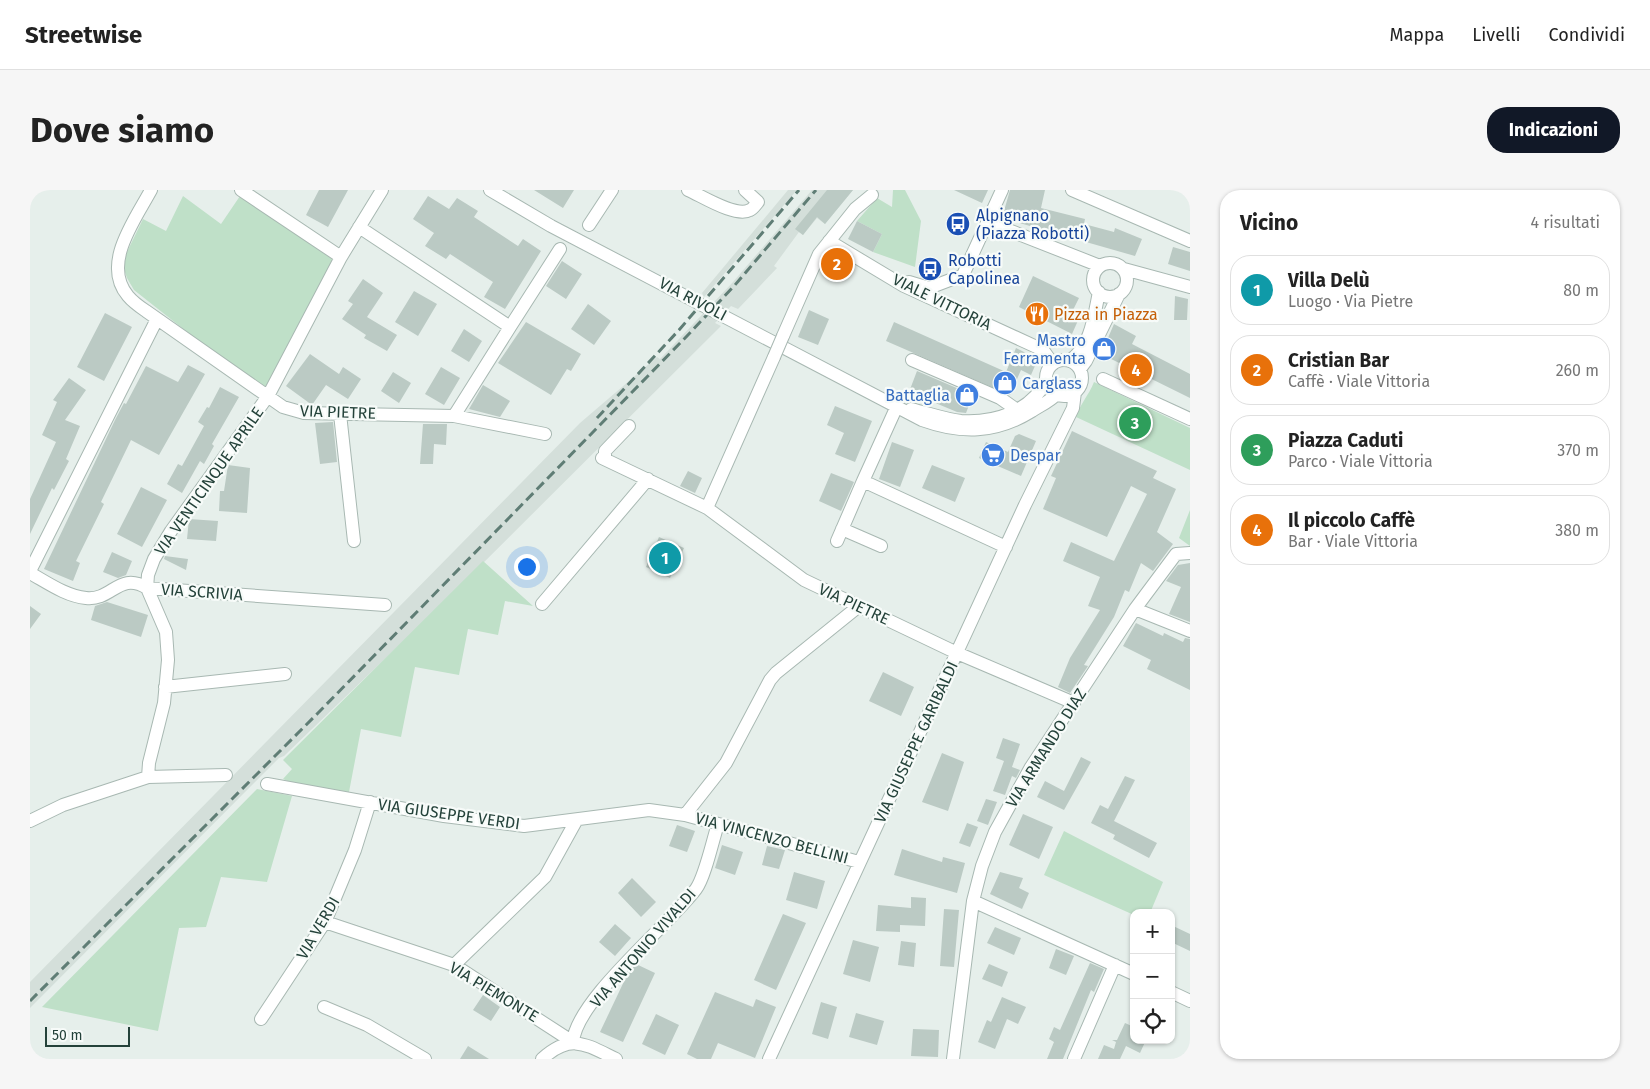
<!DOCTYPE html>
<html lang="it">
<head>
<meta charset="utf-8">
<style>
	body { margin:0; font-family:"Fira Sans",sans-serif; background:#f6f6f6; color:#222 }
	.controls { position:absolute; right:15px; bottom:15px; display:grid; overflow:hidden; border-radius:10px; box-shadow:0 1px 4px #0004 }
	.controls button { width:45px; height:45px; display:grid; place-items:center; padding:0; border:0; border-bottom:1px solid #e0e0e0; background:#fff; color:#222; font:25px sans-serif }
	.scale { position:absolute; left:15px; bottom:12px; width:85px; box-sizing:border-box; padding-left:5px; border:2px solid #24423a; border-top:0; font-size:14px; line-height:18px; white-space:nowrap; color:#24423a; -webkit-text-stroke:4px #f7fbf9; paint-order:stroke }
	.you { position:absolute; left:496px; top:376px; width:18px; height:18px; margin:-12px; border:4px solid #fff; border-radius:50%; background:#1a73e8; box-shadow:0 0 0 8px #1a73e833 }
	.badge { display:grid; place-items:center; width:32px; height:32px; border-radius:50%; background:#111827; color:#fff; font-size:16px; font-weight:700 }
	.pin { position:absolute; translate:-50% -50%; border:2px solid #fff; box-shadow:0 1px 5px #0006 }
	.list { margin:0; padding:0; list-style:none }
	h2 { display:flex; justify-content:space-between; align-items:center; height:65px; margin:0; padding:0 20px; font-size:21px }
	h2 small { font-size:16px; font-weight:400; color:#767676 }
	.list li { display:grid; grid-template-columns:32px 1fr auto; gap:15px; align-items:center; box-sizing:border-box; height:70px; margin:0 10px 10px; padding:0 10px; border:1px solid #e0e0e0; border-radius:20px }
	.list b { display:block; font-size:19px; white-space:nowrap }
	.list p { margin:0; font-size:16px; white-space:nowrap; color:#767676 }
	.list em { font-size:16px; font-style:normal; color:#767676 }
	.icon { flex:none; width:28px; height:28px; fill:none; stroke:currentColor; stroke-width:2; stroke-linecap:round; stroke-linejoin:round }
	.map { position:relative; flex:none; width:1160px; height:869px; overflow:hidden; border-radius:20px }
	header { display:flex; align-items:center; gap:30px; box-sizing:border-box; height:70px; padding:0 25px; background:#fff; border-bottom:1px solid #e0e0e0 }
	header strong { font-size:24px }
	nav { display:flex; gap:28px; margin-inline-start:auto; font-size:18px }
	.intro { display:flex; align-items:center; justify-content:space-between; box-sizing:border-box; height:120px; padding:0 30px }
	h1 { margin:0; font-size:35px }
	.button { padding:12px 22px; border-radius:20px; background:#111827; color:#fff; font-size:18px; font-weight:700 }
	main { display:flex; gap:30px; padding:0 30px }
	aside { flex:1; background:#fff; border-radius:20px; box-shadow:0 1px 4px #0004 }
	.map>svg:first-child { display:block }
</style>
</head>
<body>
<header>
<strong>Streetwise</strong>
<nav><a>Mappa</a><a>Livelli</a><a>Condividi</a></nav>
</header>
<div class="intro"><h1>Dove siamo</h1><a class="button">Indicazioni</a></div>
<main>
<div class="map">
<svg width="1160" height="869" viewBox="0 0 1160 869">
	<rect width="100%" height="100%" fill="#e6efeb"/>
	<!-- built -->
	<path fill="#d4dfda" d="M758 0H767L674 107 672 103Z
		M782 0H823L795 34 787 28 773 45 769 42 744 76 747 78 708 119 701 116 685 133 691 136 418 408 254 566 249 568 0 818V792L550 233 627 167 630 169 703 92Z"/>
	<!-- green -->
	<path fill="#bfe0c8" d="M863 0H875L891 31 885 77 843 62 852 44 827 31 847 8 862 17Z
		M153 6 191 34 210 6 308 73 238 206 104 100 97 88 94 79 96 64 113 29 136 41Z
		M1064 192 1160 238V280L1046 227C1050 214 1059 205 1064 192Z
		M1160 320V356L1149 348Z
		M453 371 503 416 475 411 468 445 438 439 429 485 385 477 371 547 331 539 319 602 262 593 253 589 262 579 253 570Z
		M227 599 262 606 237 692 191 687 176 737 149 738 128 841 12 817Z
		M1034 641 1133 692 1120 723H1104V725L1014 685Z"/>
	<!-- building -->
	<path fill="#bbcac4" d="M289 0H318L298 37 276 25Z
		M504 0H544L533 18Z
		M797 0H823L795 34 787 27 773 45 765 39Z
		M924 0H958L952 13Z
		M980 0H1015L1011 18 1055 29 1054 34 1084 42 1085 38 1112 49 1105 66 972 28Z
		M398 6 419 19 427 8 448 21 444 27 488 56 493 49 511 61 475 119 454 107 463 92 420 64 416 69 395 56 404 43 383 29Z
		M827 31 852 44 843 62 818 49Z
		M1143 57 1160 62V81L1138 74Z
		M532 71 552 84 536 109 516 96Z
		M1003 86 1049 108 1042 122 1050 126 1042 144 989 117Z
		M333 89 353 103 337 127 367 145 357 161 334 148 336 145 312 129 323 114 318 111Z
		M384 101 407 114 388 146 365 132Z
		M1145 106 1158 109 1157 130H1144Z
		M558 114 581 131 564 155 541 139Z
		M779 120 799 129 788 155 768 147Z
		M75 123 102 137 74 191 47 177Z
		M496 132 551 164 541 181 537 179 521 205 468 173Z
		M864 132 976 182 986 158 1008 169 1001 185 991 180 980 205 856 151Z
		M1084 134 1106 146 1102 154 1160 184V208L1071 164Z
		M434 139 452 151 439 172 421 161Z
		M280 164 309 184 313 177 331 189 318 209 296 195 282 215 256 196Z
		M158 175 175 184 129 265 101 250 71 312 74 314 46 371 50 373 43 391 14 379 85 230 94 213 96 214 116 176 148 192Z
		M411 177 430 188 414 215 395 204Z
		M887 181 943 205 936 223 927 222 879 202Z
		M363 182 381 193 369 213 351 201Z
		M39 188 56 200 35 230 50 236 36 269 39 271 24 300 22 298 0 344V309L26 252 12 245 27 212 23 210Z
		M453 195 480 211 470 227 439 219Z
		M190 197 209 207 182 254 184 256 174 274 170 271 152 303 137 294 148 274 152 276 174 236 168 232 177 217 179 218Z
		M805 216 842 231 825 272 805 264 814 243 797 235Z
		M303 232 307 272 290 274 285 233Z
		M393 234H417L416 255 404 254 403 274H390Z
		M1042 241 1127 281 1123 288 1146 299 1127 342 1143 354 1123 381 1111 373 1099 402 1095 400 1084 427 1054 475 1058 476 1040 503 1028 497 1040 468 1070 420 1058 416 1070 387 1033 371 1041 352 1084 371 1117 304 1101 296 1077 347 1013 319 1026 288 1021 286Z
		M989 244 1006 251 991 286 949 268 956 252 978 262 985 246Z
		M862 252 884 260 870 297 849 289Z
		M198 275 220 278 217 323 189 321 190 301H194Z
		M902 275 935 288 925 312 892 298Z
		M658 281 672 288 665 303 650 296Z
		M801 283 824 292 811 321 789 311Z
		M111 297 137 310 112 357 87 344Z
		M159 329 188 331 186 351 157 349Z
		M629 347 654 358 640 388 616 377Z
		M82 362 102 371 96 385 88 388 73 382Z
		M135 366 158 369 156 380 134 369Z
		M1160 373V432L1139 424 1151 397 1136 391 1148 375Z
		M77 412 118 425 111 447 61 430 65 416Z
		M0 416 11 424 0 439Z
		M1106 433 1133 446 1134 443 1153 452 1155 448 1160 449V500L1117 479 1121 470 1093 456Z
		M853 482 884 497 871 526 839 511Z
		M973 548 990 554 982 577 990 580 986 588 982 586 975 605 963 601 974 571 966 568Z
		M912 563 934 572 918 621 892 612Z
		M1051 567 1061 572 1034 620 1007 607 1015 591 1034 601Z
		M1095 586 1105 590 1084 631 1127 653 1119 668 1083 649 1085 645 1061 633 1070 615 1078 619Z
		M956 609 967 612 958 635 947 631Z
		M993 624 1023 637 1009 669 979 655Z
		M937 633 948 637 940 657 929 653Z
		M647 635 665 641 657 662 639 656Z
		M692 655 713 662 705 685 685 678Z
		M737 656 755 660 749 679 732 675Z
		M872 659 912 672 913 667 935 673 927 703 864 685Z
		M764 682 795 691 787 719 756 710Z
		M970 682 993 688 989 698 999 703 992 719 960 704Z
		M602 688 626 712 611 727 588 703Z
		M881 707 896 708 895 736 870 735V742L846 741 848 715 881 718Z
		M914 719 929 720 924 777 910 776Z
		M753 724 776 733 746 800 724 790Z
		M585 734 601 748 585 766 569 752Z
		M1141 735 1160 744V761L1141 752Z
		M965 737 991 748 984 765 957 753Z
		M823 750 849 757 840 792 813 784Z
		M871 751 886 753 884 777 868 775Z
		M1026 759 1044 766 1036 785 1019 778Z
		M1060 773 1074 779 1064 802 1061 800 1033 869H1017L1024 852 1019 849 1024 837 1030 840Z
		M606 774 625 783 593 852 570 842 598 783Z
		M959 774 978 782 972 797 952 789Z
		M685 802 723 817 726 809 746 817 725 868 688 853 681 869H667L657 864Z
		M453 805 470 817 461 831 443 820Z
		M972 807 996 817 988 834 977 829 965 859 948 852 957 830 961 832Z
		M791 812 807 817 798 849 782 844Z
		M826 823 854 831 847 855 819 847Z
		M626 824 649 835 635 865 612 854Z
		M1095 833 1104 837V850H1116L1110 863 1096 856 1090 869H1068L1074 855 1084 859 1086 852 1082 850H1087Z
		M883 839 909 840 908 867 881 866Z
		M438 856 459 869H430Z"/>
	<g fill="none" stroke-linecap="round" stroke-linejoin="round">
		<!-- minor casing -->
		<g stroke="#a8b8b2" stroke-width="14">
			<path id="minor" d="M121 0C105 30 71 74 98 106 103 112 110 117 116 121L253 217 274 223 424 226 515 244
				M211 0 311 67
				M460 0 521 36 892 230C931 244 965 244 1002 221 1011 215 1019 212 1027 204
				M658 0C672 6 706 28 720 20 723 19 726 14 728 12L715 0
				M1042 0 1160 51
				M958 32 1070 76
				M559 35 582 0
				M329 37 480 137 424 226
				M799 51 874 96 1013 160 1023 174
				M1063 90a17 17 0 1 1 34 0a17 17 0 1 1-34 0Z
				M1094 79 1160 97
				M879 92 899 98 933 85 972 0
				M480 137 530 59
				M753 146 789 64 825 19 842 5
				M882 170 970 208 987 220
				M1016 188a18 18 0 1 1 36 0a18 18 0 1 1-36 0Z
				M1039 171C1061 157 1064 126 1069 102
				M1050 179 1056 171 1089 104
				M1073 189 1160 229
				M867 216 833 291 976 357
				M881 219C898 223 914 229 931 231 965 233 1000 222 1017 190
				M310 224 324 351
				M572 268 677 318 774 390 927 463 1044 513
				M575 269V261L599 236
				M677 318 744 167
				M812 339 851 356
				M807 351 833 291
				M0 381 127 129
				M0 383C18 393 36 406 56 408 82 411 89 381 117 398L355 415
				M512 414 618 289
				M1105 419 1160 441
				M135 497 255 484
				M118 587 119 573 134 513 138 470 136 442 117 398 118 385 124 369 141 341 238 206 311 67 352 0
				M237 594 414 626 494 636 619 620 655 625 829 672
				M655 625 696 573 740 490 746 483 829 416
				M0 631 33 615 118 587 196 585
				M943 711 1104 784
				M295 732 424 775 543 852
				M424 775 515 687 546 631
				M1141 802 1160 811
				M294 817 337 835 395 869
				M231 829 295 732 325 660 340 612
				M543 852C546 810 639 735 666 699 675 687 683 649 688 634
				M512 869C541 843 555 854 586 869
				M739 869 995 315 1043 218 1045 202
				M923 869 943 711 952 676 965 642 1001 577 1105 419 1146 364 1160 363
				M1044 869 1085 775"/>
		</g>
		<!-- minor -->
		<use href="#minor" stroke="#fff" stroke-width="12"/>
		<!-- rail -->
		<path stroke="#5f7d75" stroke-width="3" stroke-dasharray="10 5" stroke-linecap="butt" d="M567 228 649 140 769 0
			M0 811 288 523 657 146 705 95 786 0"/>
		<!-- minor-bridge casing -->
		<g stroke="#a8b8b2" stroke-width="14" stroke-linecap="butt">
			<path id="minor-bridge" d="M744 167 753 146"/>
		</g>
		<!-- minor-bridge -->
		<use href="#minor-bridge" stroke="#fff" stroke-width="12"/>
	</g>
	<!-- icons -->
	<defs>
		<g id="bus-disc" transform="scale(1.25)"><circle r="9.5" fill="#1a4fb4" stroke="#f7fbf9"/><path d="M-5-6H5V4H4V6H2V4H-2V6H-4V4H-5ZM-3.5-4V0h7V-4ZM-3.5 1.2v1.5H-2V1.2ZM2 1.2v1.5H3.5V1.2Z" fill="#fff"/></g>
		<g id="restaurant-disc" transform="scale(1.25)"><circle r="9.5" fill="#e8710a" stroke="#f7fbf9"/><path d="M-5-6h1v4h1v-4h1v4h1v-4h1v5L-1.5 .5V6h-2V.5L-5-1ZM5-6V6H3V1.5H1.5Q1.5-4 5-6Z" fill="#fff"/></g>
		<g id="shop-disc" transform="scale(1.25)"><circle r="9.5" fill="#3f7fe0" stroke="#f7fbf9"/><path d="M-5-2.5h2.3a2.7 3.5 0 0 1 5.4 0H5L5.5 6h-11ZM-1.5-2.5h3a1.5 2.3 0 0 0-3 0Z" fill="#fff"/></g>
		<g id="supermarket-disc" transform="scale(1.25)"><circle r="9.5" fill="#3f7fe0" stroke="#f7fbf9"/><path d="M-6-5.5h2.5l.6 2H6L4.5 2H-2.5L-4.4-4H-6ZM-1.5 3.2a1.3 1.3 0 1 0 .1 0ZM3 3.2a1.3 1.3 0 1 0 .1 0Z" fill="#fff"/></g>
	</defs>
	<g fill-rule="evenodd">
		<use href="#bus-disc" x="928" y="34"/>
		<use href="#bus-disc" x="900" y="79"/>
		<use href="#restaurant-disc" x="1007" y="124"/>
		<use href="#shop-disc" x="1074" y="159"/>
		<use href="#shop-disc" x="975" y="193"/>
		<use href="#shop-disc" x="937" y="205"/>
		<use href="#supermarket-disc" x="963" y="265"/>
	</g>
	<g text-anchor="middle" dominant-baseline="central" stroke-width="4.5" stroke-linejoin="round" paint-order="stroke">
		<!-- transit labels -->
		<g font-size="16" fill="#164399" stroke="#f7fbf9" text-anchor="start">
			<text x="946" y="25">Alpignano<tspan x="946" dy="18">(Piazza Robotti)</tspan></text>
			<text x="918" y="70">Robotti<tspan x="918" dy="18">Capolinea</tspan></text>
		</g>
		<!-- street labels -->
		<g font-size="16" fill="#24423a" stroke="#f7fbf9">
			<text transform="translate(663 109) rotate(28)">VIA RIVOLI</text>
			<text transform="translate(912 112) rotate(26)">VIALE VITTORIA</text>
			<text transform="translate(308 222) rotate(2)">VIA PIETRE</text>
			<text transform="translate(179 291) rotate(-55)">VIA VENTICINQUE APRILE</text>
			<text transform="translate(172 402) rotate(4)">VIA SCRIVIA</text>
			<text transform="translate(824 414) rotate(25)">VIA PIETRE</text>
			<text transform="translate(886 552) rotate(-65)">VIA GIUSEPPE GARIBALDI</text>
			<text transform="translate(1016 558) rotate(-58)">VIA ARMANDO DIAZ</text>
			<text transform="translate(419 624) rotate(8)">VIA GIUSEPPE VERDI</text>
			<text transform="translate(742 648) rotate(15)">VIA VINCENZO BELLINI</text>
			<text transform="translate(288 738) rotate(-60)">VIA VERDI</text>
			<text transform="translate(613 758) rotate(-49)">VIA ANTONIO VIVALDI</text>
			<text transform="translate(464 802) rotate(31)">VIA PIEMONTE</text>
		</g>
		<!-- food labels -->
		<g font-size="16" fill="#c56008" stroke="#f7fbf9" text-anchor="start">
			<text x="1024" y="124">Pizza in Piazza</text>
		</g>
		<!-- shop labels -->
		<g font-size="16" fill="#366cbe" stroke="#f7fbf9" text-anchor="end">
			<text x="1056" y="150">Mastro<tspan x="1056" dy="18">Ferramenta</tspan></text>
			<text x="992" y="193" text-anchor="start">Carglass</text>
			<text x="920" y="205">Battaglia</text>
			<text x="980" y="265" text-anchor="start">Despar</text>
		</g>
	</g>
</svg>
<div class="controls">
<button>+</button>
<button>−</button>
<button><svg class="icon" aria-label="locate" viewBox="0 0 24 24"><circle cx="12" cy="12" r="6"/><path d="M12 2v4M12 18v4M2 12h4M18 12h4"/></svg></button>
</div>
<div class="scale">50 m</div>
<div class="you"></div>
<div class="pin badge" style="left:635px;top:368px;background:#0f9aa8">1</div>
<div class="pin badge" style="left:807px;top:74px;background:#e8710a">2</div>
<div class="pin badge" style="left:1105px;top:233px;background:#2e9e5b">3</div>
<div class="pin badge" style="left:1106px;top:180px;background:#e8710a">4</div>
</div>
<aside>
<h2>Vicino<small>4 risultati</small></h2>
<ul class="list">
<li><span class="badge" style="background:#0f9aa8">1</span><div><b>Villa Delù</b><p>Luogo · Via Pietre</p></div><em>80 m</em></li>
<li><span class="badge" style="background:#e8710a">2</span><div><b>Cristian Bar</b><p>Caffè · Viale Vittoria</p></div><em>260 m</em></li>
<li><span class="badge" style="background:#2e9e5b">3</span><div><b>Piazza Caduti</b><p>Parco · Viale Vittoria</p></div><em>370 m</em></li>
<li><span class="badge" style="background:#e8710a">4</span><div><b>Il piccolo Caffè</b><p>Bar · Viale Vittoria</p></div><em>380 m</em></li>
</ul>
</aside>
</main>
</body>
</html>
